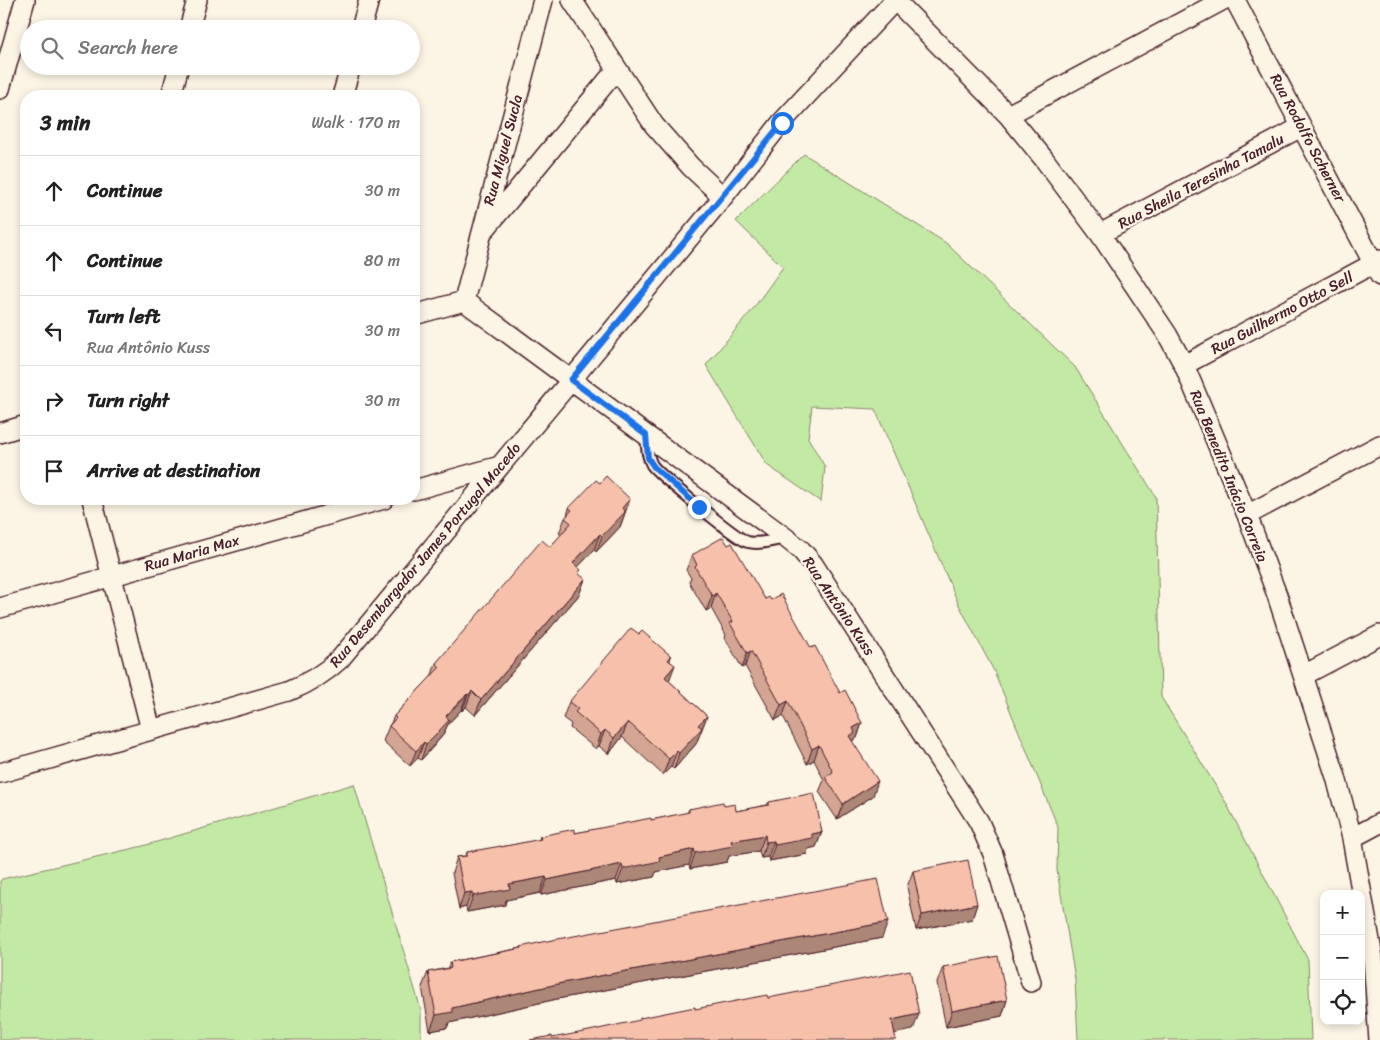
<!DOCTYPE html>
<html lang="en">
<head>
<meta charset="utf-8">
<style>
	body { margin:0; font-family:Sriracha,sans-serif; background:#f2f2f2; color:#222 }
	.controls { position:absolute; right:15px; bottom:15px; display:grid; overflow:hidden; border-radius:10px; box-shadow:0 2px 8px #0003 }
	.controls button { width:45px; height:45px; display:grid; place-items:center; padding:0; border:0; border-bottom:1px solid #e0e0e0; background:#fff; color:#222; font:25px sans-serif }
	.stop { position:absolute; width:15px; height:15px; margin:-11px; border:4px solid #1a73e8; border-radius:50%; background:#fff }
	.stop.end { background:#1a73e8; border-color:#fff; box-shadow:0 1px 5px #0008 }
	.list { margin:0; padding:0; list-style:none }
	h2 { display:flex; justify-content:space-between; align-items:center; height:65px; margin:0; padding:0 20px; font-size:21px }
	h2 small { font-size:16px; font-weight:400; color:#767676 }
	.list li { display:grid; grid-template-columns:32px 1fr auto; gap:15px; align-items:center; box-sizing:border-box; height:70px; padding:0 20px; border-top:1px solid #e0e0e0 }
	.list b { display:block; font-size:19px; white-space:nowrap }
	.list p { margin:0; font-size:16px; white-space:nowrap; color:#767676 }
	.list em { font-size:16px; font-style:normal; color:#767676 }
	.icon { flex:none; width:28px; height:28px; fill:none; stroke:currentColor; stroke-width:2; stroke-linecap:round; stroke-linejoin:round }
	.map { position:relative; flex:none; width:1380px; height:1040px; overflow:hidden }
	.search { position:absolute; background:#fff; box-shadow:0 2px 8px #0003; left:20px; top:20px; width:400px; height:55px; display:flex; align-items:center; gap:12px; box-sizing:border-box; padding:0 18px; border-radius:28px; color:#767676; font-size:19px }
	.panel { position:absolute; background:#fff; box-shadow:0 2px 8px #0003; left:20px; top:90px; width:400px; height:415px; border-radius:20px }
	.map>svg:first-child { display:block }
</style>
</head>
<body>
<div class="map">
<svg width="1380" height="1040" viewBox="0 0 1380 1040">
	<rect width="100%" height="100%" fill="#fcf5e5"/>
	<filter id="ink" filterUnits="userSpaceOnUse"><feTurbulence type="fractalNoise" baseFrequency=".02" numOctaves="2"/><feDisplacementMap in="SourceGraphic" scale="10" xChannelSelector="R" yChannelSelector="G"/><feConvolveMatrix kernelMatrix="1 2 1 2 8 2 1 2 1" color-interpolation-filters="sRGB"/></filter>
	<g filter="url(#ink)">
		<!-- green -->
		<path fill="#c3eaa5" stroke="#868468" d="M804 154 946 243 1075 367 1156 497 1161 697 1225 801 1308 960 1311 1040H1078L1075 979 1057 870 1058 827 994 671 958 603 875 409 812 406 808 438 825 467 821 502 767 465 706 365 753 309 783 267 736 221Z
			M354 784 421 1010V1040H0V881L2 879 143 846Z"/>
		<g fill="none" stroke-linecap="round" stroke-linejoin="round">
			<!-- service casing -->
			<g stroke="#4a1f2b" stroke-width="14">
				<path id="service" d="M646 436C647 446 647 457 652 465 659 475 738 540 748 542 760 545 774 540 786 538"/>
			</g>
			<!-- minor casing -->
			<g stroke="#4a1f2b" stroke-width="22">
				<path id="minor" d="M572 0 654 125 691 167 723 197
					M895 0 1008 115 1044 159 1100 234 1167 334 1184 365 1247 515 1277 595 1336 777 1352 838 1373 958 1379 1040
					M1235 0 1380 276
					M189 29 197 0
					M361 29 369 0
					M0 89 25 0
					M171 96 179 66
					M342 96 351 66
					M1008 115 1223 0
					M486 228 617 69
					M1100 234 1301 127
					M464 301 786 538 801 550 813 564 979 822 993 854 1031 982
					M464 301 543 0
					M414 315 464 301
					M1184 365 1380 260
					M0 433 26 425
					M414 490 500 466
					M92 499 151 730
					M1247 515 1380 445
					M0 608 384 499
					M1304 675 1380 635
					M0 773 289 691C309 683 324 674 340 659L723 197 781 123 895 0
					M1352 838 1380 823"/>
			</g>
			<!-- service -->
			<use href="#service" stroke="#fcf5e5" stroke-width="10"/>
			<!-- minor -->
			<use href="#minor" stroke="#fcf5e5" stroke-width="19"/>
		</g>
		<!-- wall -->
		<path fill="#d4a592" stroke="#4a1f2b" d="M600 483 630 499 620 527 596 552 594 550 578 567 579 575 585 579 579 595 475 715 466 707 462 711 461 710 448 724 443 735 433 747 421 760 418 758 410 766 383 741 389 726 391 723 394 716 431 677 436 663 550 547 561 535 559 533 565 518 567 516 569 508Z
			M728 545 765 599 771 600 811 648 840 693 862 723 857 738 852 741 873 796 837 819 819 792 824 780 814 760 807 764 783 716 775 720 745 666 742 668 725 638 726 635 711 608 706 611 689 582 691 578 686 570 692 555Z
			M639 634 671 656 670 661 669 681 707 716 696 744 674 769 671 767 663 775 622 737 609 754 599 746 596 749 570 728 571 724 563 718 569 702Z
			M769 802 822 832 816 847 808 849 807 854 769 861 768 857 761 858 759 851 729 856 727 862 690 869 689 865 656 872 654 877 617 884 616 880 541 895 540 893 506 900 505 905 467 912 466 907 459 909 452 873 457 857 465 856 467 852 501 847 539 840 540 836 575 833 651 820 687 813 689 809 724 806 736 811 767 805Z
			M913 871 977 904 972 919 916 930 907 887Z
			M882 938 557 999 449 1023 447 1028 430 1031 422 987 428 972 448 968 450 962 521 948V947Z
			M943 967 1007 1000 1002 1016 946 1027 937 983Z"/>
		<!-- shaded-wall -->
		<path fill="#ac8677" stroke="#4a1f2b" d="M630 499 620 527 596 552 602 536 622 508Z
			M600 534 594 550 567 579 573 563Z
			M585 579 579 595 475 715 481 700Z
			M716 593 711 608 706 611 712 596Z
			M751 651 745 666 742 668 747 653Z
			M675 665 669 681 665 677Z
			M472 691 466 707 462 711 468 695Z
			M467 694 461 710 448 724 443 735 421 760 426 744 446 716Z
			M788 701 783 716 775 720 781 705Z
			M707 716 696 744 674 769 679 753 698 725Z
			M628 722 622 737 609 754 614 738Z
			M862 723 857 738 853 740 850 748 849 736 853 728Z
			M605 730 599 746 596 749 601 734Z
			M424 742 418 758 410 766 416 751Z
			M819 745 814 760 807 764 812 749Z
			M677 751 671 767 663 775 669 759Z
			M878 781 873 796 837 819 843 804Z
			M822 832 816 847 808 849 807 854 769 861 775 845 812 834Z
			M765 835 759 851 729 856 727 862 690 869 695 853 731 841Z
			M774 841 768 857 761 858 766 842Z
			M694 849 689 865 656 872 654 877 617 884 623 869 659 857Z
			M622 864 616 880 541 895 547 880Z
			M546 877 540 893 506 900 505 905 467 912 473 896 509 884Z
			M472 892 466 907 459 909 464 893Z
			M977 904 972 919 916 930 922 915Z
			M888 922 882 938 557 999 449 1023 447 1028 430 1031 436 1015 452 1008 562 983Z
			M1007 1000 1002 1016 946 1027 952 1011Z
			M919 1014 913 1030 887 1035 892 1020Z"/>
		<!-- building -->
		<path fill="#f6c0aa" stroke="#4a1f2b" d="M606 476 630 499 622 508 625 512 602 536 600 534 573 563 581 570 578 573 585 579 481 700 472 691 468 695 467 694 446 716 449 720 439 731 426 744 424 742 416 751 389 726 396 718 394 716 440 667 436 663 542 540 550 547 571 523 565 518 572 510 569 508 596 480 600 483Z
			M723 537 728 545 732 543 765 599 769 597 771 600 781 594 811 648 815 646 840 693 845 690 862 723 853 728 855 733 849 736 878 781 843 804 825 777 833 772 819 745 812 749 788 701 781 705 751 651 747 653 730 623 733 622 716 593 712 596 695 567 697 565 692 555Z
			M631 628 639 634 642 631 671 656 668 660 675 665 665 677 707 716 698 725 702 728 679 753 677 751 669 759 628 722 614 738 605 730 601 734 575 712 578 709 569 702Z
			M814 793 822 832 812 834V838L775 845 774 841 766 842 765 835 731 841 733 846 695 853 694 849 659 857 660 861 623 869 622 864 547 880 546 877 509 884 510 889 473 896 472 892 464 893 457 857 467 856V852L501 846V847L541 839 540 836 575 829V833L651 818V820L689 812V809L723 802 724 806 735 804 736 811 769 805V802Z
			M968 860 977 904 922 915 913 871Z
			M878 879 888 922 562 983 452 1008 453 1012 436 1015 428 972 451 968 450 962 522 948 521 947 542 942Z
			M998 956 1007 1000 952 1011 943 967Z
			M910 970 919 1014 892 1020 896 1040H530L552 1036V1038L589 1031 640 1020V1018L695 1007V1009L767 995 768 998Z"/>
	</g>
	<g fill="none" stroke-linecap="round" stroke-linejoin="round" filter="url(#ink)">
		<!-- route -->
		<path stroke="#1a73e8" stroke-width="6" d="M699 507 654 467 648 458 646 435 571 380 782 123"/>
	</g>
	<g text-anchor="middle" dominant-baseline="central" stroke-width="4.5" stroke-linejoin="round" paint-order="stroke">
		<!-- street labels -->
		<g font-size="15" fill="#4a1f2b" stroke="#fcf5e5">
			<text transform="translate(1308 138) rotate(62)">Rua Rodolfo Scherner</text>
			<text transform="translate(503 150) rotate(-75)">Rua Miguel Sucla</text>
			<text transform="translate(1201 181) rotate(-28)">Rua Sheila Teresinha Tamalu</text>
			<text transform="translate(1282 313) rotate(-28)">Rua Guilhermo Otto Sell</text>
			<text transform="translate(1229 476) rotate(68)">Rua Benedito Inácio Correia</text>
			<text transform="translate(192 553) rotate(-16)">Rua Maria Max</text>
			<text transform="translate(425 555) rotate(-50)">Rua Desembargador James Portugal Macedo</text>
			<text transform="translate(839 606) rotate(56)">Rua Antônio Kuss</text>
		</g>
	</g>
</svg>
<div class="controls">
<button>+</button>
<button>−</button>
<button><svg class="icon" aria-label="locate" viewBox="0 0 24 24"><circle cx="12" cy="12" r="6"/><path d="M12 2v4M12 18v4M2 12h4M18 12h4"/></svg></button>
</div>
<div class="stop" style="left:782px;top:123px"></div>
<div class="stop end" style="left:699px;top:507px"></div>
<div class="search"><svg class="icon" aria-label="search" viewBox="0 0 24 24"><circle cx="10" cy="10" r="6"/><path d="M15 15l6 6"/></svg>Search here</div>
<section class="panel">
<h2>3 min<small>Walk · 170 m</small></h2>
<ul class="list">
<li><svg class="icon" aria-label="ahead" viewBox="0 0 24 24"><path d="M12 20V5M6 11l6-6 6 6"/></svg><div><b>Continue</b></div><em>30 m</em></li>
<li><svg class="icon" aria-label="ahead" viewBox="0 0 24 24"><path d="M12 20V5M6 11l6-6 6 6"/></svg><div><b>Continue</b></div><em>80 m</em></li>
<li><svg class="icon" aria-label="left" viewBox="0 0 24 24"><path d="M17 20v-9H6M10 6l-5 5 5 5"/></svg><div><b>Turn left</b><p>Rua Antônio Kuss</p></div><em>30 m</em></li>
<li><svg class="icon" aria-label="right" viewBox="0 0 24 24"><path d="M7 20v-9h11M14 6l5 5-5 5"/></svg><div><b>Turn right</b></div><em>30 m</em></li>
<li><svg class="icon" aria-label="arrive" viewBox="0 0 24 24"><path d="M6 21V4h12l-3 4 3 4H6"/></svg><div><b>Arrive at destination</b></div></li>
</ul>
</section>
</div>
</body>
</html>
